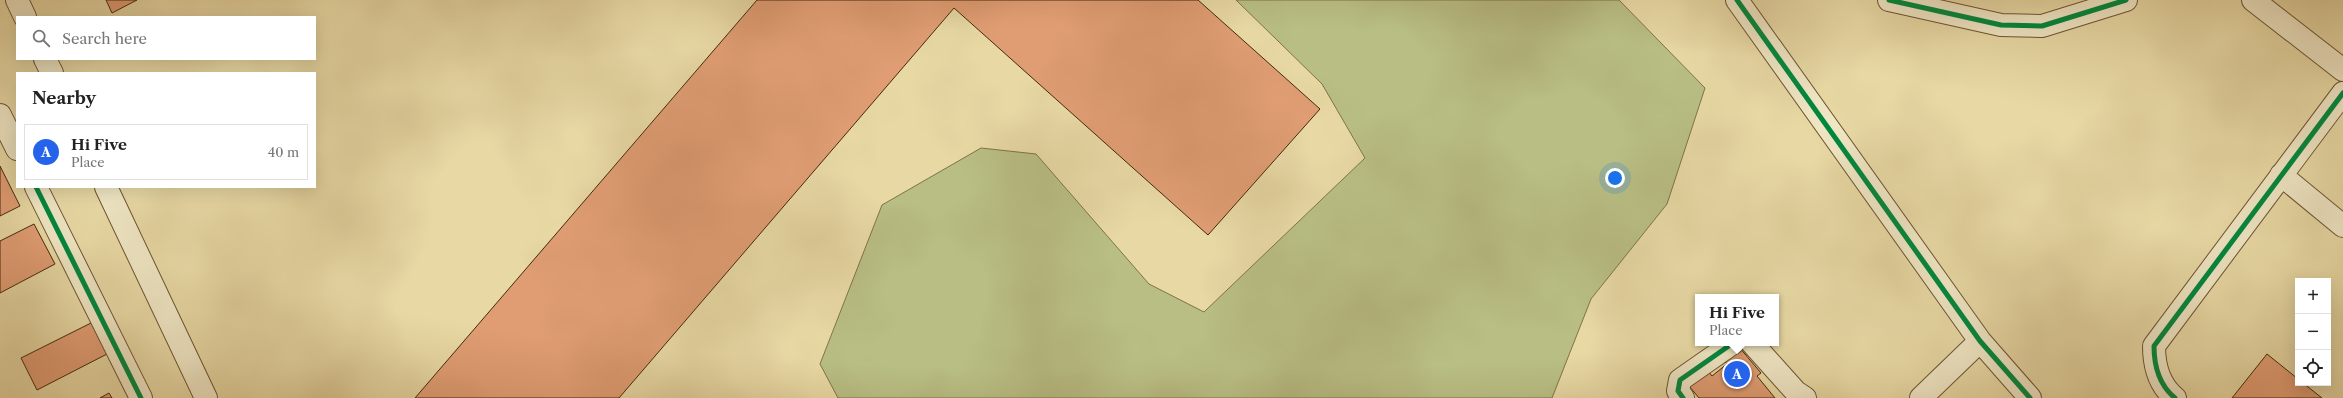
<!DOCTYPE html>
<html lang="en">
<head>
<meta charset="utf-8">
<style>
	body { margin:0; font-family:"Libre Caslon Text",serif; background:#f6f6f6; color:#222 }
	.controls { position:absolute; right:12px; bottom:12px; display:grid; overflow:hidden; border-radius:0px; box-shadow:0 4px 16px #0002 }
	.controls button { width:36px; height:36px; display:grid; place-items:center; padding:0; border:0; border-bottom:1px solid #e0e0e0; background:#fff; color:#222; font:20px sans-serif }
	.you { position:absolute; left:1615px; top:178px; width:14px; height:14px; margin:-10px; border:3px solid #fff; border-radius:50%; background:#1a73e8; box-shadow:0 0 0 6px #1a73e833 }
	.badge { display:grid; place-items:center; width:26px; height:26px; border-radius:50%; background:#2563eb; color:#fff; font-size:13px; font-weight:700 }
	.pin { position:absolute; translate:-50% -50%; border:2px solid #fff; box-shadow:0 1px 4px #0006 }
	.popup { position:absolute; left:1695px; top:294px; width:84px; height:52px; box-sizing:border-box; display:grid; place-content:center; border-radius:0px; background:#fff; filter:drop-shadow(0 1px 3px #0005); font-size:13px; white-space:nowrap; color:#767676 }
	.popup b { font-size:15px; color:#222 }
	.popup::after { content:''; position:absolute; left:50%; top:100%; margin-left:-8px; border:8px solid transparent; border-top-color:#fff }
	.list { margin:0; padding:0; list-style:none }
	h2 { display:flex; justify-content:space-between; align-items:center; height:52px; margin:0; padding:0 16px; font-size:17px }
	h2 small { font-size:13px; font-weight:400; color:#767676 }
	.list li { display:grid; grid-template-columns:26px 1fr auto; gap:12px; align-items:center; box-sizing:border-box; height:56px; margin:0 8px 8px; padding:0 8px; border:1px solid #e0e0e0; border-radius:0px }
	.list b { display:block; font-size:15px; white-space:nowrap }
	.list p { margin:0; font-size:13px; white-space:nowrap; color:#767676 }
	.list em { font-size:13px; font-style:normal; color:#767676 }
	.icon { flex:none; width:22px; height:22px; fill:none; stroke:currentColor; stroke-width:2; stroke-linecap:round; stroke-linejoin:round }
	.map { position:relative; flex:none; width:2343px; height:398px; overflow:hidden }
	.search { position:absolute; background:#fff; box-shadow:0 4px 16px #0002; left:16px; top:16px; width:300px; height:44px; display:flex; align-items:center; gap:10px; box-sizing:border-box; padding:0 14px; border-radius:0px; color:#767676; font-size:15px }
	.panel { position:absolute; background:#fff; box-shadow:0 4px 16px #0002; left:16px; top:72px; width:300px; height:116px; border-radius:0px }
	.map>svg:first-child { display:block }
</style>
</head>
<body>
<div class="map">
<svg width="2343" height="398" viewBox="0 0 2343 398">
	<rect width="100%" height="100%" fill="#e7d8a4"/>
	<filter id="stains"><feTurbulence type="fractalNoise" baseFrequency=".005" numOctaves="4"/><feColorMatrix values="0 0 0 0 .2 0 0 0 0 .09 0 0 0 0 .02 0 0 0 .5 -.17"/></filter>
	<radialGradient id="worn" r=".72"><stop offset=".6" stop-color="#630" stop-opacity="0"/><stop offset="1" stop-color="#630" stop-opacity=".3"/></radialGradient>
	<!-- green -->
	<path fill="#b8be84" stroke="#7e7448" d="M1236 0H1619L1705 88 1667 204 1591 299 1552 398H838L820 364 882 205 981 148 1036 154 1149 284 1204 312 1365 158 1322 84Z"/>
	<!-- building -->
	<path fill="#e09d73" stroke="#45290c" d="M106 0H137L112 13Z
		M757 0H1198L1320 109 1208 235 954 8 619 398H415Z
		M0 166 20 206 0 216Z
		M34 224 55 264 0 293V241Z
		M93 322 109 353 37 390 21 358Z
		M1739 347 1761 373 1757 376 1775 398H1699L1689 386 1708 371 1712 376 1727 364 1724 361Z
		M2267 354 2298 379V383H2303L2322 398H2232Z
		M109 393 112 398H100Z"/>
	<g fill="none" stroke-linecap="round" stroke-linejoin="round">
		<!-- minor casing -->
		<g stroke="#6e5532" stroke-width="24">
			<path id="minor" d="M17 0 25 17
				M1737 0 1980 341 2030 398
				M1889 0 2001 25 2042 26 2126 0
				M2253 0 2343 70
				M45 59 52 73
				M0 115 17 149
				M2281 175 2343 226
				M36 187 141 398
				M106 187 206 398
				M1752 343 1796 392 1805 398
				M1683 398 1678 391 1680 380 1733 343
				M1921 398 1980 341
				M2175 398C2159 385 2154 366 2154 346L2343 93"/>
		</g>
		<!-- minor -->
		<use href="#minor" stroke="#efe6c4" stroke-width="22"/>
		<!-- cycleway casing -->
		<g stroke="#efe6c4" stroke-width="8">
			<path id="cycleway" d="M1737 0 1980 341 2030 398
				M1889 0 2001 25 2042 26 2126 0
				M36 187 141 398
				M1683 398 1678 391 1680 380 1733 343
				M2175 398C2159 385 2154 366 2154 346L2343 93"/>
		</g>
		<!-- cycleway -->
		<use href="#cycleway" stroke="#00873e" stroke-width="5"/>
	</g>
	<rect width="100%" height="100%" filter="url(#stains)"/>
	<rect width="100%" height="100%" fill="url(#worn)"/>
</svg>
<div class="controls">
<button>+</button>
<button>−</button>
<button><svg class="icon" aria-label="locate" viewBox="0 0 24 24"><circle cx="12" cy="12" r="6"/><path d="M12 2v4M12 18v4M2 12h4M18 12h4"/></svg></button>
</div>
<div class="you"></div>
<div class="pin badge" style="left:1737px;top:374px">A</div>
<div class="popup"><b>Hi Five</b>Place</div>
<div class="search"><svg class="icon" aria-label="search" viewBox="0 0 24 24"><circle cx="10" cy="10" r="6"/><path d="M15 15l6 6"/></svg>Search here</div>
<section class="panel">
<h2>Nearby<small></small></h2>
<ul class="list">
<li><span class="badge">A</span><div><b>Hi Five</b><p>Place</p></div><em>40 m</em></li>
</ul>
</section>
</div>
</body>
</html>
